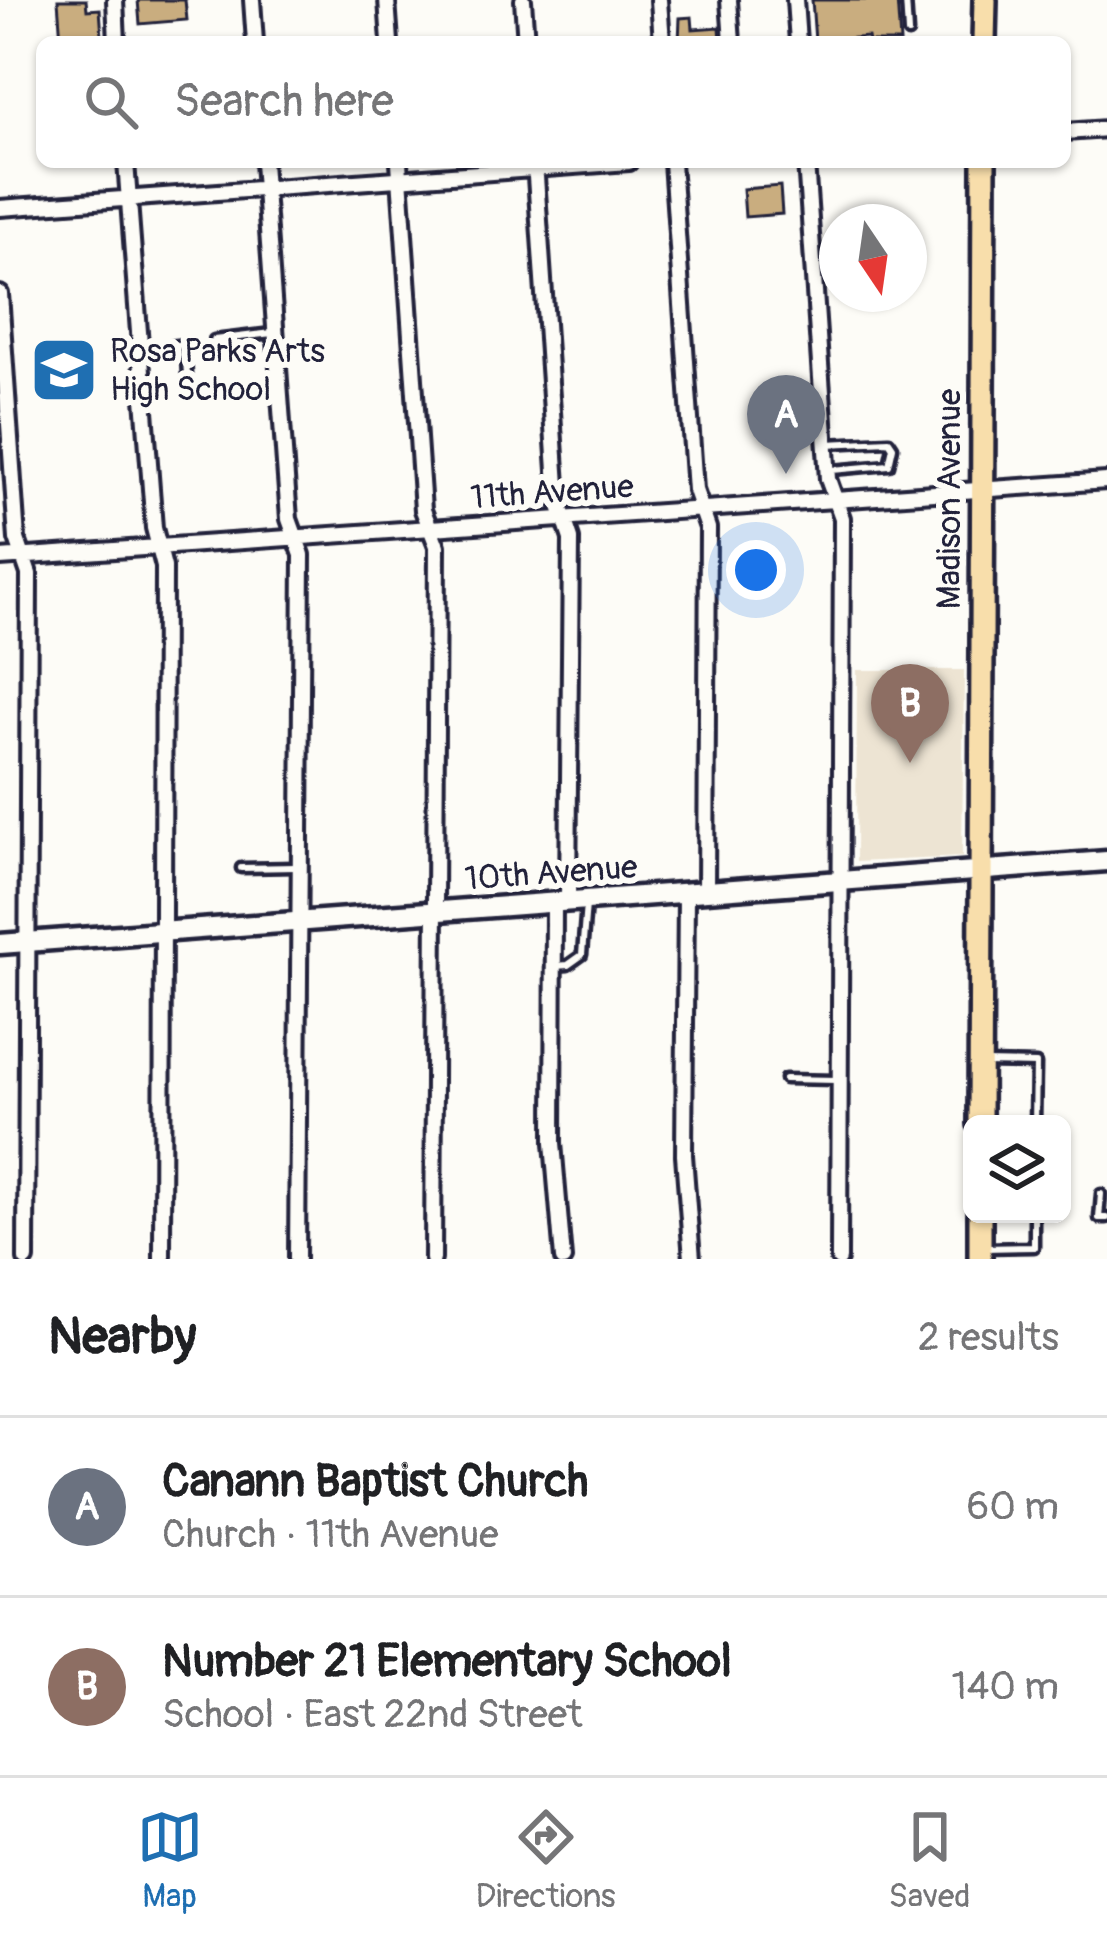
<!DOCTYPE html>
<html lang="en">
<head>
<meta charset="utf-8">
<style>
	body { margin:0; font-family:Pangolin,sans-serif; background:#f2f2f2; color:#202124 }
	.controls { position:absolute; right:36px; bottom:36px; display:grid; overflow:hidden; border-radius:18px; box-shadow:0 3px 9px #0004 }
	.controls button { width:108px; height:108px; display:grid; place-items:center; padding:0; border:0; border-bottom:3px solid #e0e0e0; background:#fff; color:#202124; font:60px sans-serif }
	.compass { position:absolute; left:819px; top:204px; width:108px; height:108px; border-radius:50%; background:#fff; box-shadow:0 3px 9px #0004; rotate:167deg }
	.you { position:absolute; left:756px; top:570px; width:42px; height:42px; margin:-30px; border:9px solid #fff; border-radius:50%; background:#1a73e8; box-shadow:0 0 0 18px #1a73e833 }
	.badge { display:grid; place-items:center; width:78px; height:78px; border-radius:50%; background:#1f6fb2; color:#fff; font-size:39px; font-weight:700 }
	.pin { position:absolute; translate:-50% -99px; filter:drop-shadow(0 3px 6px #0008) }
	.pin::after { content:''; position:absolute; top:63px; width:42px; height:36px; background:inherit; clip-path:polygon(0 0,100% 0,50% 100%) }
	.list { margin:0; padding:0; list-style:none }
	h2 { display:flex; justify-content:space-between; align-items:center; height:156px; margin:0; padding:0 48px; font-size:51px }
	h2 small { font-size:39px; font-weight:400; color:#757577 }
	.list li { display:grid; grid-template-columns:78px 1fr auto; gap:36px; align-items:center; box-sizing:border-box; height:180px; padding:0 48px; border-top:3px solid #e0e0e0 }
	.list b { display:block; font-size:45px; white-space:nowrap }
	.list p { margin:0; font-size:39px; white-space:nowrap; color:#757577 }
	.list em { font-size:39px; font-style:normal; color:#757577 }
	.icon { flex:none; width:66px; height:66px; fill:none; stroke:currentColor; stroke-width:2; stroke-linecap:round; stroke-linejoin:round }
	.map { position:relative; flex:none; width:1107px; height:1259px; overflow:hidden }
	.search { position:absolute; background:#fff; box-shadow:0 3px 9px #0004; left:36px; right:36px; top:36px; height:132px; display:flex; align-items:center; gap:30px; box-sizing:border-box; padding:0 42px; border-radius:18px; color:#757577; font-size:45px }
	.sheet { height:516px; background:#fff }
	nav { display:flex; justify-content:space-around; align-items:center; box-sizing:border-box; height:168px; border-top:3px solid #e0e0e0; background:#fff; font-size:33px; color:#757577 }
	nav a { display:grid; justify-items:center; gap:6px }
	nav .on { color:#1f6fb2 }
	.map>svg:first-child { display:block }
</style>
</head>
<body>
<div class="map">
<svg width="1107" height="1259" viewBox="0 0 1107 1259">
	<rect width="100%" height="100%" fill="#fdfcf7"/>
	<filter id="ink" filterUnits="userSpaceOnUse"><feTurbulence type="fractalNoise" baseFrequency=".00833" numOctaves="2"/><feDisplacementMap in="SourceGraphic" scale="24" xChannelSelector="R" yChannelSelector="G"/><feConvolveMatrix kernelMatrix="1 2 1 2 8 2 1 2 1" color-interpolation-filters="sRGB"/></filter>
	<g filter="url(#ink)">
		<!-- built -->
		<path fill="#ede4d3" d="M857 670H964L962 857 856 862Z"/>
		<!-- building -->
		<path fill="#c9ad7f" stroke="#22223b" stroke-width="3" d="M58 0H86L87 10 100 9 102 37 61 40Z
			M138 0H185L187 20 140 24Z
			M812 0H897L900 42H869L868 37 815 41Z
			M692 17 693 29 720 27 721 42H679L680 18Z
			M780 186 782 214 745 217 743 189Z"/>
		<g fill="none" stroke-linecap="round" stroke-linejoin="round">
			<!-- service casing -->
			<g stroke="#22223b" stroke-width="15">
				<path id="service" d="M906 0 908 33
					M214 340 272 333
					M144 349 185 344 187 375
					M826 444 889 441 893 447 889 465 832 470
					M241 868 296 867
					M555 966 568 965 582 955 586 904
					M984 1063 1036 1064 1035 1124
					M785 1079 837 1080
					M1101 1194 1099 1218H1107
					M984 1248 1034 1247V1214"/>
			</g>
			<!-- minor casing -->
			<g stroke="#22223b" stroke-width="22">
				<path id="minor" d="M115 0 117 42
					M252 0 255 42
					M387 0 390 42
					M523 0 526 42
					M659 0 662 42
					M729 0 732 42
					M795 0 798 42
					M1065 132 1107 129
					M126 162 154 528 164 567 162 1259
					M263 162 289 519 302 555 297 1259
					M399 162 423 510 437 546 433 1259
					M535 162 558 500 571 539 568 902
					M672 162 695 490 708 528 706 891
					M806 162 828 479 842 518 839 1259
					M0 208 629 162
					M0 294 17 539 29 574 26 1259
					M0 558 1107 481
					M686 893 684 1155 692 1259
					M554 903 553 1143 563 1259"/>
			</g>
			<!-- secondary casing -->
			<g stroke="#22223b" stroke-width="27">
				<path id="secondary" d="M0 944 1107 861"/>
			</g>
			<!-- primary casing -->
			<g stroke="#22223b" stroke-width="30">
				<path id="primary" d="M984 42 985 0
					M980 1124 984 162
					M980 1259V1214"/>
			</g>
			<!-- service -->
			<use href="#service" stroke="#fdfcf7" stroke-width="6"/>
			<!-- minor -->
			<use href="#minor" stroke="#fdfcf7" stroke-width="14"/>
			<!-- secondary -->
			<use href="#secondary" stroke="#fdfcf7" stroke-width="18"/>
			<!-- primary -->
			<use href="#primary" stroke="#f8deab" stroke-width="21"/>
		</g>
	</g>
	<!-- icons -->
	<defs>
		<g id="school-square" transform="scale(3.45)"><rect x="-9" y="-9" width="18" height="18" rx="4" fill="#1f6fb2" stroke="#fdfcf7"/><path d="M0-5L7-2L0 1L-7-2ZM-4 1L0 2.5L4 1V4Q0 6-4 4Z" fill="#fff"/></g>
	</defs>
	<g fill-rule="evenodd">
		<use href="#school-square" x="64" y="370"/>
	</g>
	<g text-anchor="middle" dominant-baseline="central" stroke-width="12" stroke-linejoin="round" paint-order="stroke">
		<!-- poi labels -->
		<g font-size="33" fill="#22223b" stroke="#fdfcf7" text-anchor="start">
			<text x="110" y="351">Rosa Parks Arts<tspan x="110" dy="38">High School</tspan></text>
		</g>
		<!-- street labels -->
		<g font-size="33" fill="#22223b" stroke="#fdfcf7">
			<text transform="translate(552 492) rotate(-4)">11th Avenue</text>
			<text transform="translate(949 499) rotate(-90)">Madison Avenue</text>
			<text transform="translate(551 873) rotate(-4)">10th Avenue</text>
		</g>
	</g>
</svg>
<div class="controls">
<button><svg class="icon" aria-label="layers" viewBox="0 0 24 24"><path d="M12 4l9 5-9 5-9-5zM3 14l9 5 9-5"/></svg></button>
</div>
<svg class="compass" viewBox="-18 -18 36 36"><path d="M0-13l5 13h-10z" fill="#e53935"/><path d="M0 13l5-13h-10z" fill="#757577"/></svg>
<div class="you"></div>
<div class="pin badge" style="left:786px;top:474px;background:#6b7280">A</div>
<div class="pin badge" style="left:910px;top:763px;background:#8d6e63">B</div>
<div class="search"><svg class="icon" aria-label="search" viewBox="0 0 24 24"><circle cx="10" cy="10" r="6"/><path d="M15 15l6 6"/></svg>Search here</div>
</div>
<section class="sheet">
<h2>Nearby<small>2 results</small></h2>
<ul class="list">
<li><span class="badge" style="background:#6b7280">A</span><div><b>Canann Baptist Church</b><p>Church · 11th Avenue</p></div><em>60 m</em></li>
<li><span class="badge" style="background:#8d6e63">B</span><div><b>Number 21 Elementary School</b><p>School · East 22nd Street</p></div><em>140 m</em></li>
</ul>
</section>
<nav>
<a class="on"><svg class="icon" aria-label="map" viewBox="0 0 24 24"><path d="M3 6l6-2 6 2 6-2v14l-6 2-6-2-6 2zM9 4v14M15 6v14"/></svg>Map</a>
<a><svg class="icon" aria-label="directions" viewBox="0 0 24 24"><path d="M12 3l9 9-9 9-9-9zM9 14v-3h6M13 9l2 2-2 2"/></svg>Directions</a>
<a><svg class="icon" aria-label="saved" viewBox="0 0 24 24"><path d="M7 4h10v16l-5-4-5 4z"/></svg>Saved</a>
</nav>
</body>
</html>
